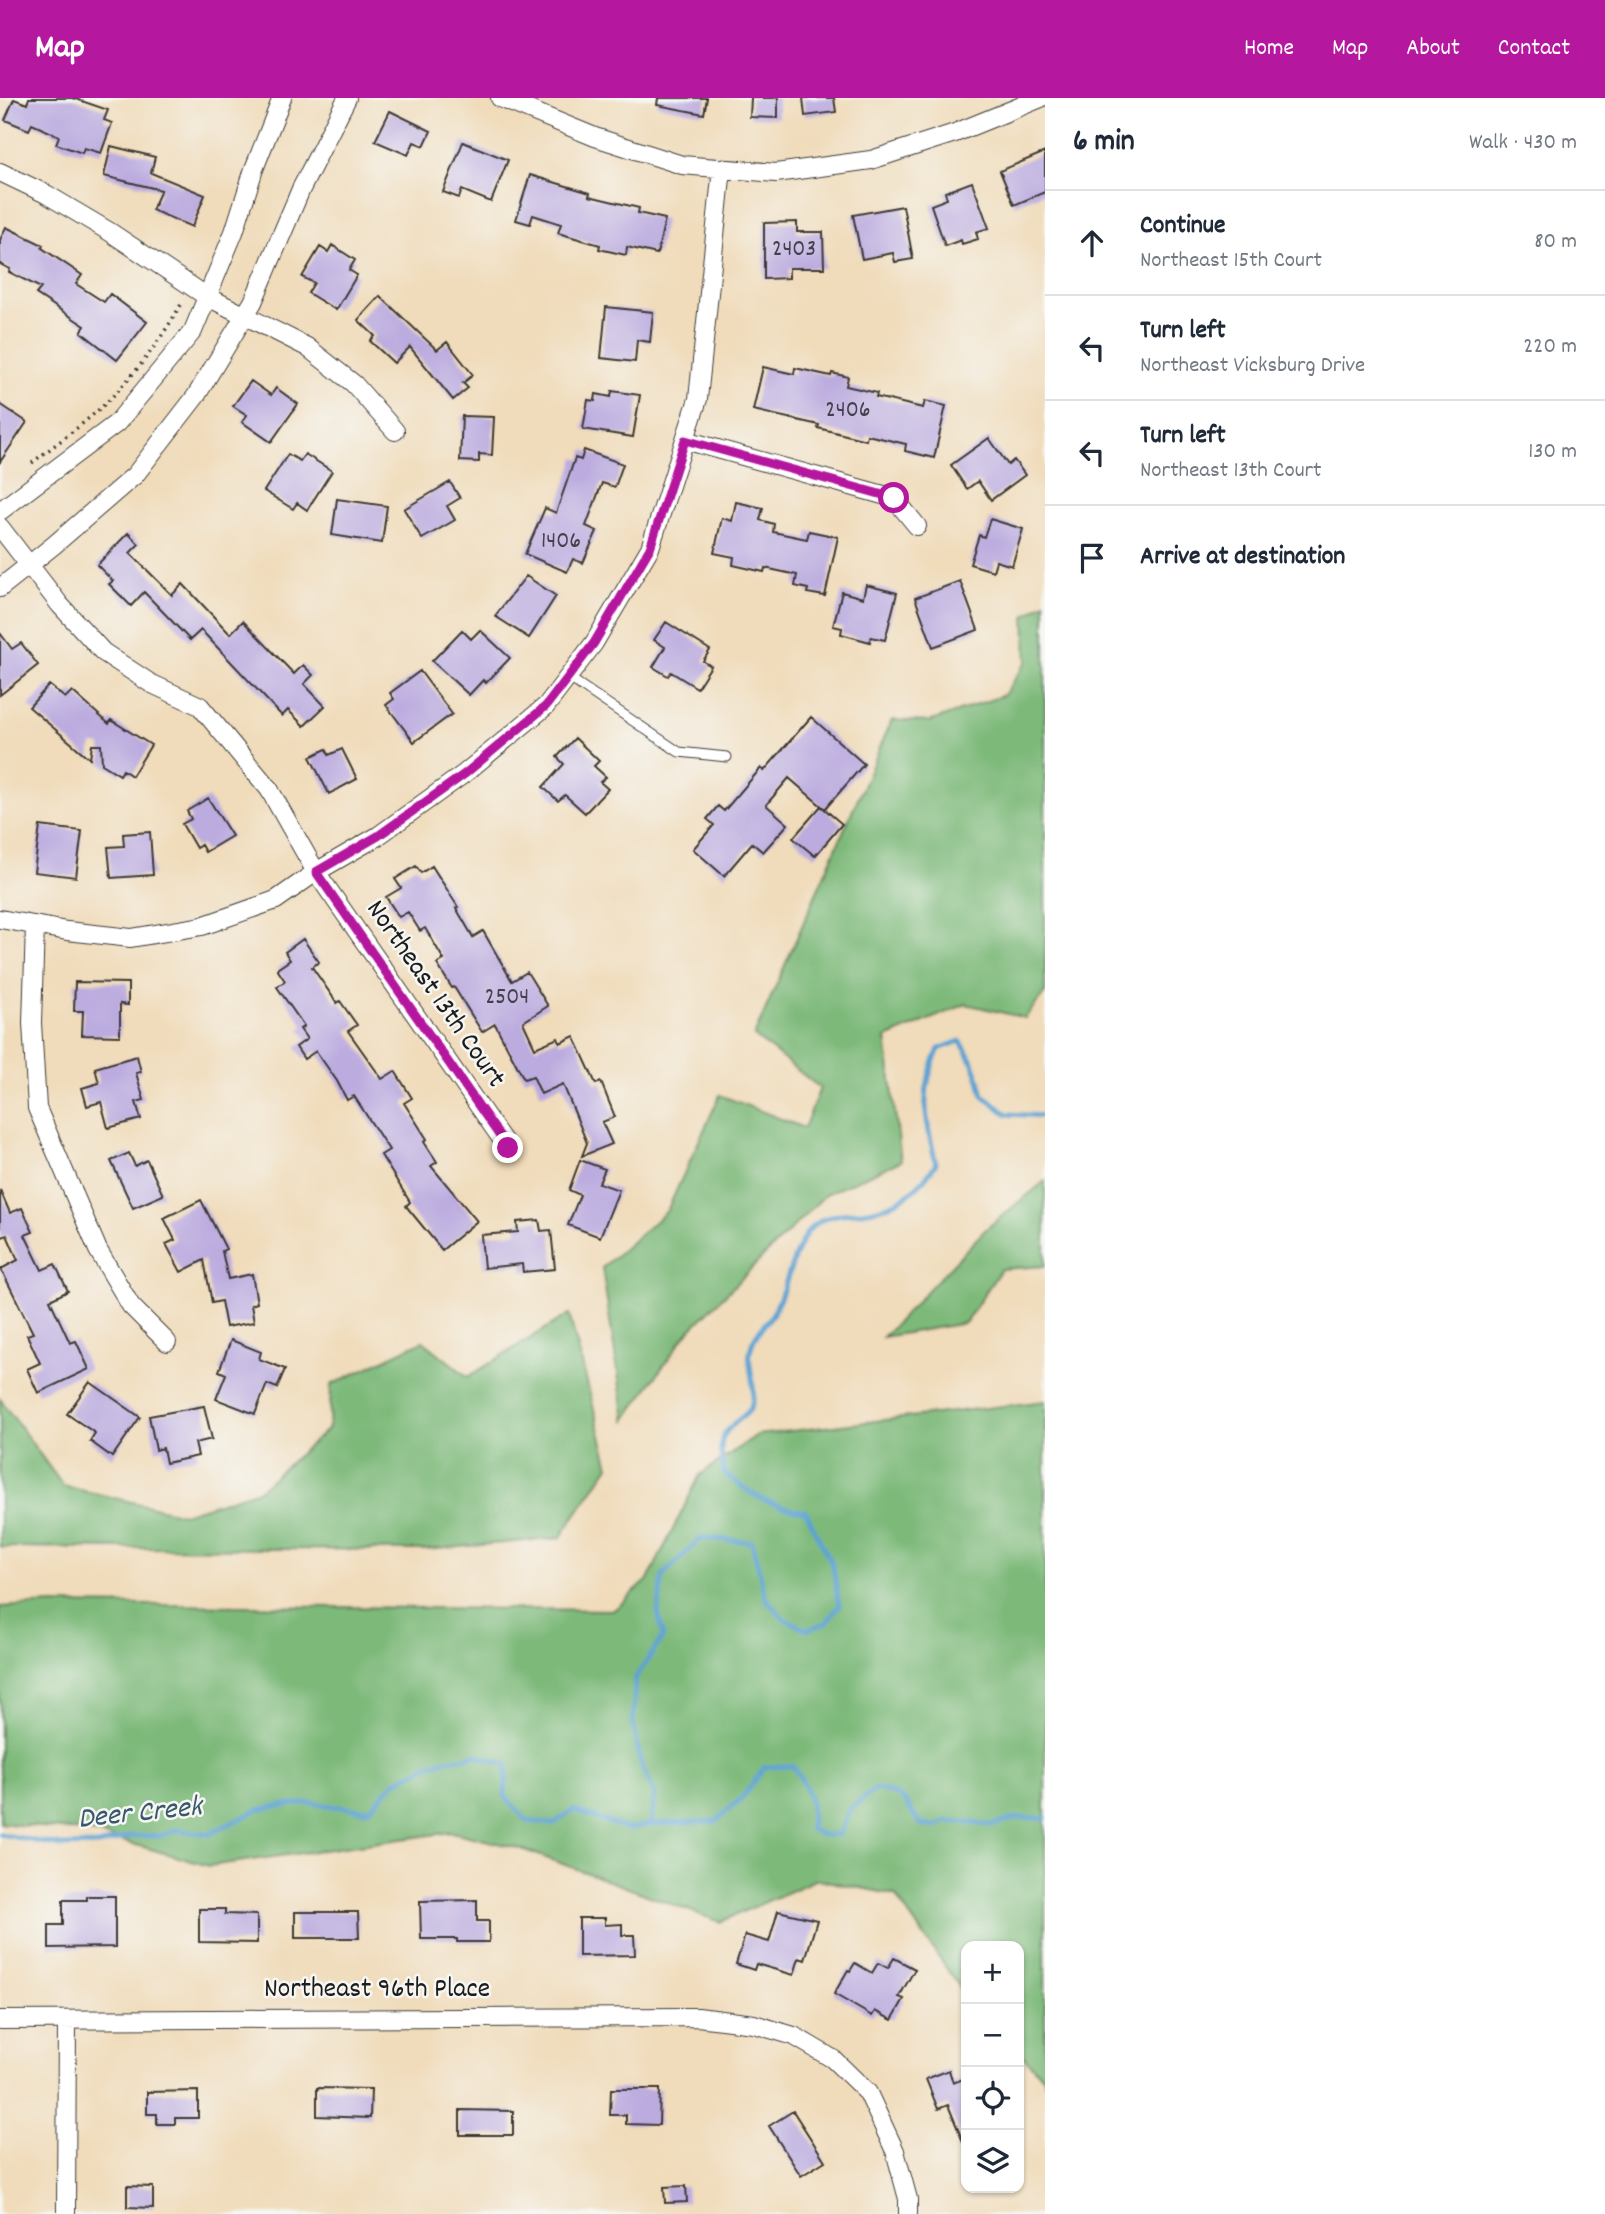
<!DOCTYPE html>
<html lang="en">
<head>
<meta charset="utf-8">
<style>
	body { margin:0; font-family:Dekko,sans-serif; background:#f2f2f3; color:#1f2937 }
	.controls { position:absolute; right:21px; bottom:21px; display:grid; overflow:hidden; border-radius:14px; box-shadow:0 2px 5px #0004 }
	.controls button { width:63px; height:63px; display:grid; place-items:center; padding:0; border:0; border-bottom:2px solid #e0e1e3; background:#fff; color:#1f2937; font:35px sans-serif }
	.stop { position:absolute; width:21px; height:21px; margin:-16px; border:5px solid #b5179e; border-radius:50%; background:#fff }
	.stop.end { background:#b5179e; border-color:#fff; box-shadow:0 2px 7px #0008 }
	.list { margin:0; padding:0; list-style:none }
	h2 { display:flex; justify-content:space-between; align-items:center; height:91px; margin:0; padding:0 28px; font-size:30px }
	h2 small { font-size:23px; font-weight:400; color:#747a83 }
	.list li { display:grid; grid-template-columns:46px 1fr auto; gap:21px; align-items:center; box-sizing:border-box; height:105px; padding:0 28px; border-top:2px solid #e0e1e3 }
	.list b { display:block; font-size:26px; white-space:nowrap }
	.list p { margin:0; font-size:23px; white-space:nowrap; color:#747a83 }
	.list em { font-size:23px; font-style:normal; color:#747a83 }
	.icon { flex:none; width:38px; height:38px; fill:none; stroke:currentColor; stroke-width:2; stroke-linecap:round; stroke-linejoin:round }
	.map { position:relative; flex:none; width:1045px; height:2116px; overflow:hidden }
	header { display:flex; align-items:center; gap:42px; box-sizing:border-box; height:98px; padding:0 35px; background:#b5179e; color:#fff }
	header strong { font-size:33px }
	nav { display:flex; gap:38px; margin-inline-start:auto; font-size:24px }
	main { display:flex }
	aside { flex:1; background:#fff }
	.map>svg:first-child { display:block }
</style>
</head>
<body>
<header>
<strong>Map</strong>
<nav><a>Home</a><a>Map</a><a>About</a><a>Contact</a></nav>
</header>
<main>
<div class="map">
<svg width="1045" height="2116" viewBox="0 0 1045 2116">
	<rect width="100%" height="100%" fill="#f6f6f2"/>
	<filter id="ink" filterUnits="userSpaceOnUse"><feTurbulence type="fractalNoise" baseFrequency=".0143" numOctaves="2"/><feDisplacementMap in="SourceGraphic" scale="14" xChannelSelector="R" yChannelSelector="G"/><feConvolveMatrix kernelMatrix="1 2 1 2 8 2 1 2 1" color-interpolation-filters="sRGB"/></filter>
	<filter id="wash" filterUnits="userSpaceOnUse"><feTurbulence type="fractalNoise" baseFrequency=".00686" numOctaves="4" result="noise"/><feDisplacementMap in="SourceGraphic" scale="28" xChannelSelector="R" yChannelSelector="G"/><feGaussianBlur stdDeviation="1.57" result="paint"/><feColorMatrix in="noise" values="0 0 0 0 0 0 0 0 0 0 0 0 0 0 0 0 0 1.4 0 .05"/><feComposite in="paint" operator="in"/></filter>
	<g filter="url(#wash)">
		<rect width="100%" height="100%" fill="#f0dbba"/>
		<!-- forest -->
		<path fill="#7db979" stroke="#4c6a4a" stroke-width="2" d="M1045 504V895L1025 920 966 906 886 940 901 1063 826 1096 686 1236 625 1322 602 1170 667 1113 720 997 804 1030 820 990 754 938 892 622 929 624 1004 597 1027 563 1025 518Z
			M1045 1083V1168L1001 1171 965 1225 883 1239 986 1131Z
			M569 1216 609 1368 560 1440 425 1452 0 1449V1301L63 1388 183 1416 259 1392 329 1330 331 1287 423 1243 468 1279Z
			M1045 1303V1986L1044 1980 1019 1954V1848H966V1898L895 1797 817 1781 720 1824 522 1751 452 1734 209 1768 91 1734 0 1725V1509L53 1506 614 1512 648 1482 700 1377 757 1337Z"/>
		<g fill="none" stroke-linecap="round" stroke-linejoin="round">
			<!-- stream -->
			<path stroke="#5ca2d2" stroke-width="5" d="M651 1726 716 1723 742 1700 765 1669 793 1668C808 1691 814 1703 810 1731L822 1737H839L850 1711 876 1691C910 1699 902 1701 920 1726L934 1729 948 1723 993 1727 1018 1720H1045
				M0 1736 61 1748 98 1747 133 1738H160L176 1732 210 1736 257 1712 278 1708 310 1705 363 1712 370 1711 395 1684 433 1665 475 1657 507 1666 505 1698 527 1723 553 1726 574 1712 627 1731 651 1726 655 1696 641 1666 633 1623 635 1581 663 1539 658 1514 663 1477 701 1440 752 1444 766 1501 783 1520 807 1532 827 1524 839 1508 833 1469 806 1414C768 1407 754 1399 724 1375 720 1347 716 1338 741 1320 746 1316 749 1314 751 1309 759 1288 744 1265 752 1246 756 1234 767 1225 773 1215 787 1191 794 1145 813 1128 829 1114 850 1116 869 1113 897 1109 922 1089 936 1065 925 1022 919 992 939 951L960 943C973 961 978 976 983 997L1007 1016 1045 1018"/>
		</g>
		<g id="blocks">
			<!-- building -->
			<path fill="#bbabdf" d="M29 0H73L108 12 104 22 112 25 101 55 84 50 82 55 56 46 59 38 32 26 29 32 5 22 14 1 27 6Z
				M658 0H707L704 16 657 7Z
				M751 0H778V20L750 19Z
				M803 0H834L836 14 805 18Z
				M390 13 431 33 424 48 414 44 408 57 375 43Z
				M463 44 508 62 491 104 462 92 459 100 443 94Z
				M111 48 155 59 151 75 205 97 192 129 152 112 161 92 104 78Z
				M1045 54V94L1014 107 1000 73Z
				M530 77 590 95 589 98 639 110 638 115 665 121 657 156 627 149 626 157 599 151 600 147 558 135 561 126 533 117 530 126 516 122Z
				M972 84 989 130 976 134 978 141 962 146 961 142 945 148 931 107 947 101 945 94Z
				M903 108 913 161 895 164 893 155 862 161 853 117Z
				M797 124V134H823L824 170H789V180L764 181V125Z
				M6 129 43 147 42 150 82 177 76 186 104 204 110 196 147 224 117 262 81 234 85 228 36 196 41 190 9 174 10 171 0 166V142Z
				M332 147 355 162 349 172 357 177 336 212 308 195 314 185 302 179 320 149 328 154Z
				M380 198 437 252 447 244 473 277 463 285 468 290 453 302 410 249 394 265 370 243 375 238 358 222Z
				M606 209 653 214 650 244 637 242 635 264 601 260Z
				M763 269 794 276 795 270 831 278 832 275 848 279 846 288 877 295 876 299 923 310 925 303 946 308 934 360 905 353 906 346 867 337 866 342 818 330 819 327 753 312Z
				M251 283 271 297 276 290 298 306 271 344 242 324 247 317 233 308Z
				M612 293 640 297 633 339 583 331 588 302 595 303 596 296 611 299Z
				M0 306 27 324 0 364Z
				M462 318 494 319 492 357 479 356V364L460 363Z
				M989 340 1008 367 1014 362 1025 377 991 402 978 383 967 391 951 367Z
				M584 352 623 366 615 389 602 385 586 428 597 433 583 465 573 461 567 474 525 456 545 410 556 415 575 360 581 362Z
				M288 356 300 363 305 356 332 373 307 412 297 405 293 411 264 393Z
				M450 384 460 400 447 408 455 422 422 441 404 411Z
				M337 401 387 408 382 445 332 437Z
				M736 404 763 410 760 422 774 426 773 434 807 441 809 433 838 439 825 498 807 495 808 491 795 488 797 477 765 470 764 474 733 467 734 459 714 455 722 420 732 423Z
				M990 421 1023 431 1012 468 996 463 993 473 970 466 979 437 984 439Z
				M128 435 139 446 130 455 172 497 183 486 230 536 243 523 294 576 303 567 313 577 304 586 325 608 304 628 288 612 282 618 201 532 190 542 144 494 131 508 109 486 113 483 97 467Z
				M526 478 556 498 529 540 495 518Z
				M960 483 978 532 933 549 915 500Z
				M866 487 897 495 885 542 871 539 870 544 841 536 842 530 833 528 842 494 863 500Z
				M666 524 710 552 703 563 711 568 697 590 671 574 668 578 653 569 665 549 654 542Z
				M462 532 471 541 480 532 510 560 486 585 483 582 469 597 432 563Z
				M0 535 12 551 21 545 38 567 0 597Z
				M420 573 452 616 414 644 386 607 394 601 390 595Z
				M49 587 65 600 72 593 109 626 111 622 151 647 132 678 123 672 120 677 102 666 101 647H92L90 661 29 609Z
				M811 619 864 666 825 711 789 680 766 707 788 726 763 754 752 745 724 778 693 751 714 727 707 721 718 708 724 713 761 670 764 673Z
				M575 640 599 663 594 668 606 679 600 684 608 691 585 715 565 697 558 703 543 689 564 666 557 659Z
				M326 651 329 657 342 651 357 681 329 696 310 659Z
				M208 700 232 738 205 754 201 747 196 750 182 726 191 721 187 713Z
				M821 708 842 726 815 758 793 740Z
				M40 728 82 733 76 779 34 774Z
				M150 734 153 777 111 780 108 749 124 748 123 736Z
				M416 768 421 775 432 768 458 809 456 810 473 839 483 833 512 883 527 874 548 908 523 924 535 950 558 940 560 945 574 938 596 986 601 984 615 1019 602 1024 612 1046 582 1058 587 1045 563 986 541 996 533 978 524 981 495 926 482 934 454 889 452 890 437 866 444 862 425 830 420 833 408 814 399 819 386 799 401 790 395 781Z
				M303 841 319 864 312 869 337 905 340 903 357 927 348 933 382 981 395 973 412 1000 404 1005 427 1041 424 1044 437 1064 431 1068 477 1123 442 1152 406 1108 410 1104 381 1057 389 1052 354 998 347 1002 337 983 316 953 304 961 296 949 307 941 300 931 304 928 277 889 285 883 277 871 290 862 285 854Z
				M75 884 128 885V907L120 906V938L82 937 83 913H74Z
				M137 958 141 974 136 975 144 1002 136 1004 141 1021 108 1030 101 1004 87 1008 82 990 99 985 95 970Z
				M129 1055 135 1068 147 1062 163 1097 133 1110 111 1063Z
				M580 1062 605 1071 599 1085 619 1092 600 1139 568 1127 580 1097 569 1092Z
				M0 1092 10 1115 22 1110 33 1134 25 1137 42 1172 55 1166 68 1193 50 1202 70 1245 76 1243 89 1271 38 1295 27 1271 40 1265 27 1237 33 1235 1 1171 18 1162 7 1137 0 1140Z
				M201 1102 226 1151 222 1153 228 1181 252 1176 257 1205 251 1207 254 1224 226 1229 221 1203 212 1205 204 1162 181 1174 166 1146 175 1142 164 1120Z
				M539 1122 541 1133 551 1132 555 1171 523 1174 522 1166 484 1170 481 1137 518 1134 517 1124Z
				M231 1242 261 1254 259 1261 285 1271 277 1290 267 1286 255 1316 216 1301 226 1276 219 1273Z
				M90 1284 140 1319 112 1359 90 1343 95 1335 67 1316Z
				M204 1308 212 1341 195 1345 198 1358 166 1365 163 1350 156 1352 149 1318Z
				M87 1798H115V1849L49 1850V1827H63V1802H87Z
				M477 1802V1823H489V1844H457V1841H421L420 1803Z
				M199 1811H225V1816L257 1817V1845L199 1844Z
				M778 1813 817 1822 805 1862 799 1860 794 1877 756 1866 754 1872 736 1866 745 1837 769 1844Z
				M295 1814H358L359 1840H295Z
				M579 1820H605V1827L622 1826V1837H634L635 1857 579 1858Z
				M894 1860 915 1871 899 1899 904 1901 892 1922 875 1913 872 1918 834 1896 848 1872 850 1873 855 1865 872 1875 878 1865 888 1870Z
				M949 1972 953 1985 966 1980V2051L948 2007 938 2011 926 1981Z
				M317 1990 371 1991 370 2020 317 2018Z
				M611 1991H660L659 2027 626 2026V2017H610Z
				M198 1993V2020H175V2026H157V2016H147V1994Z
				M460 2012 513 2013V2037H460Z
				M793 2013 825 2063 801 2078 769 2028Z
				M127 2088 153 2089V2110L127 2109Z
				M686 2088 687 2104 665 2105 664 2089Z"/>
		</g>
	</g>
	<g filter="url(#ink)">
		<use href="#blocks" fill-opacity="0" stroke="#3c3934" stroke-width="2"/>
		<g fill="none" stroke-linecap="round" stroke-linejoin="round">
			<!-- lane casing -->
			<g stroke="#3c3934" stroke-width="11">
				<path id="lane" d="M568 579 679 654 727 659"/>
			</g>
			<!-- street casing -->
			<g stroke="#3c3934" stroke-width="20">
				<path id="street" d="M500 0 595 39 682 67 776 75 871 62 955 35 1041 0
					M0 74 46 96 110 134 206 198 307 249 354 286 395 333
					M685 342 894 400 917 428
					M0 413 117 325 193 233 234 134 254 71 282 0
					M0 429 60 507 103 554 150 585 200 608 269 691 316 774 508 1050
					M0 490 54 447 135 377 196 298 253 204 301 91 347 0
					M0 821 67 833 131 840 202 828 276 802 316 774 378 738 465 675 546 608 594 545 650 450 698 301 722 70
					M35 827 32 925 37 1010 98 1152 131 1208 167 1244
					M0 1922 698 1919 754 1926 794 1938 833 1961 868 1995 895 2053 908 2101V2116
					M66 2116 67 1922"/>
			</g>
			<!-- path -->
			<path stroke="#3c3934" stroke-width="3.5" stroke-dasharray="2 5" stroke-linecap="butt" d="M32 365C53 348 76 332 96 314 131 283 160 244 183 203"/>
			<!-- lane -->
			<use href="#lane" stroke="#fff" stroke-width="9"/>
			<!-- street -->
			<use href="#street" stroke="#fff" stroke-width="18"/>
		</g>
	</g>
	<g fill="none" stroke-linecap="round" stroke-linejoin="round" filter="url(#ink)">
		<!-- route -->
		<path stroke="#b5179e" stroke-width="9" d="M508 1050 316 774 378 738 466 675 546 608 594 545 650 450 685 342 894 400"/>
	</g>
	<g text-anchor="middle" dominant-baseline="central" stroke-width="5" stroke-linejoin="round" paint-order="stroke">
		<!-- number labels -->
		<g font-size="24" fill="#44404d">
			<text x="794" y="152">2403</text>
			<text x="848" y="313">2406</text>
			<text x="561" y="444">1406</text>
			<text x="507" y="900">2504</text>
		</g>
		<!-- street labels -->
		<g font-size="28" fill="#1c1c1c" stroke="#f6f6f2">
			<text transform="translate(434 897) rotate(55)">Northeast 13th Court</text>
			<text x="377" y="1893">Northeast 96th Place</text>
		</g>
		<!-- water labels -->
		<g font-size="30" font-style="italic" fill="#39586e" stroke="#f6f6f2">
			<text transform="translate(140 1717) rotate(-6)">Deer Creek</text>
		</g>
	</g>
</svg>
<div class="controls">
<button>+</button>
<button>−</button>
<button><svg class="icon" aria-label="locate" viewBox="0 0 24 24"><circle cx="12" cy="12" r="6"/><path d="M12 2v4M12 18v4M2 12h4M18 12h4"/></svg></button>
<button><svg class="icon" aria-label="layers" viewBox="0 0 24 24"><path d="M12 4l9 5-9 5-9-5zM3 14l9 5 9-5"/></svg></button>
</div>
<div class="stop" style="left:894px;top:400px"></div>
<div class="stop end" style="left:508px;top:1050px"></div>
</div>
<aside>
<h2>6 min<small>Walk · 430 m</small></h2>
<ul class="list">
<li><svg class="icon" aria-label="ahead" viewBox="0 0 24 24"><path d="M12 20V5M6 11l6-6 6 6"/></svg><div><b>Continue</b><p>Northeast 15th Court</p></div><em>80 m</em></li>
<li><svg class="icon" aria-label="left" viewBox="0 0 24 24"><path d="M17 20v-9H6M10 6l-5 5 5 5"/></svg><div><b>Turn left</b><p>Northeast Vicksburg Drive</p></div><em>220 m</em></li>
<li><svg class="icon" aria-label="left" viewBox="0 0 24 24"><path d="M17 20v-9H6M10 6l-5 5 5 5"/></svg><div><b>Turn left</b><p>Northeast 13th Court</p></div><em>130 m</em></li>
<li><svg class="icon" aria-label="arrive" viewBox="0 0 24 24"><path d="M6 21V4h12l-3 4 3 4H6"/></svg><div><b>Arrive at destination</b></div></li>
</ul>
</aside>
</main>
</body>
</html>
